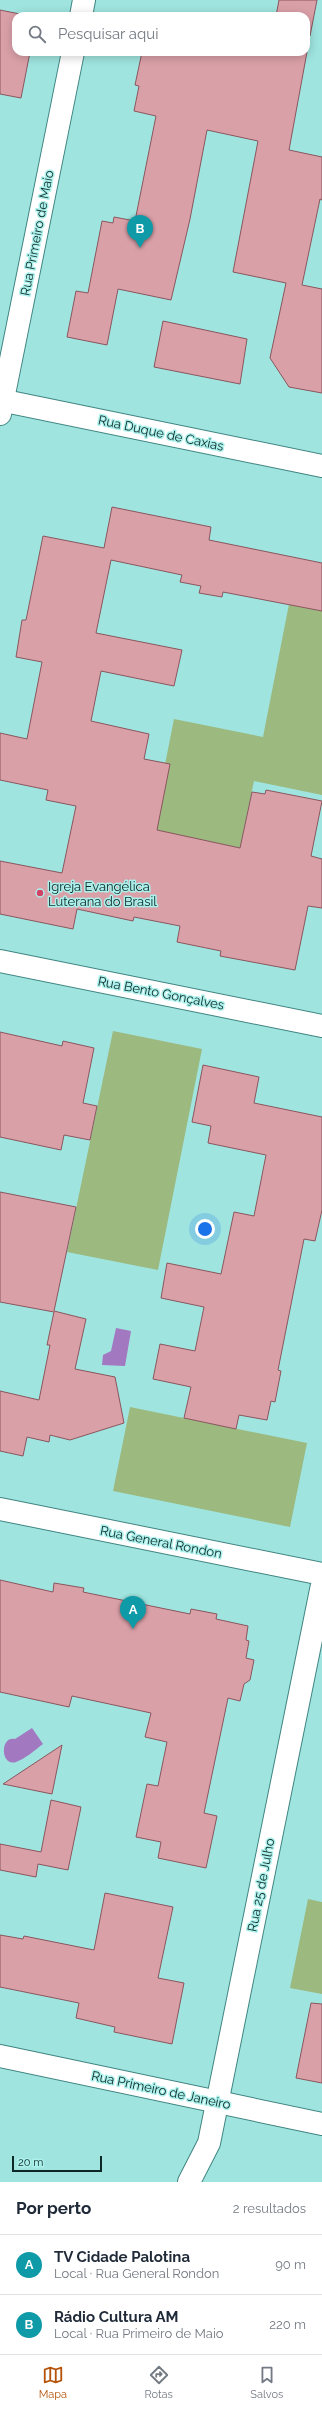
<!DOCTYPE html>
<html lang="pt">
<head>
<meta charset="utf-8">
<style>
	body { margin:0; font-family:Raleway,sans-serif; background:#f2f2f3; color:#1f2937 }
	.scale { position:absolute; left:12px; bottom:10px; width:90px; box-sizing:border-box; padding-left:4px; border:2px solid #0c2927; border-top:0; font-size:11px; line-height:14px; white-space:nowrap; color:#0c2927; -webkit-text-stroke:3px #acf1ec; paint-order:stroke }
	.you { position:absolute; left:205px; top:1229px; width:14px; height:14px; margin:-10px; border:3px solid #fff; border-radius:50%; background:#1a73e8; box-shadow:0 0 0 6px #1a73e833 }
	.badge { display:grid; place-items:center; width:26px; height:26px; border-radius:50%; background:#b45309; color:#fff; font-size:13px; font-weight:700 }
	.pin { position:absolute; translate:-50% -33px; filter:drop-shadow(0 1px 2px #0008) }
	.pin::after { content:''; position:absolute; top:21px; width:14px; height:12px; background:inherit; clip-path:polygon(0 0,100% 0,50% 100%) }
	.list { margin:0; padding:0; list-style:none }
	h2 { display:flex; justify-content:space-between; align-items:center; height:52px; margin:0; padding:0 16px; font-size:17px }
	h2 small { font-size:13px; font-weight:400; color:#747a83 }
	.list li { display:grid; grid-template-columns:26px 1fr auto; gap:12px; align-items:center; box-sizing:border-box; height:60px; padding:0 16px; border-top:1px solid #e0e1e3 }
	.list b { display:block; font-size:15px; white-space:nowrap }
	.list p { margin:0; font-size:13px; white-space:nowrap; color:#747a83 }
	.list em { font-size:13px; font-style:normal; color:#747a83 }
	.icon { flex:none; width:22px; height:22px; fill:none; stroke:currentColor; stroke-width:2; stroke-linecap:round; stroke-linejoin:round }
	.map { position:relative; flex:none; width:322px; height:2182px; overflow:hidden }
	.search { position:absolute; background:#fff; box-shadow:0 2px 10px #0003; left:12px; right:12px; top:12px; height:44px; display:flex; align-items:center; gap:10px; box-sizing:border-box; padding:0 14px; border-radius:12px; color:#747a83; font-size:15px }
	.sheet { height:172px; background:#fff }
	nav { display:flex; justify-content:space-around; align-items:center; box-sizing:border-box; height:56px; border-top:1px solid #e0e1e3; background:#fff; font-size:11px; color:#747a83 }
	nav a { display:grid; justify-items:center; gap:2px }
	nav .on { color:#b45309 }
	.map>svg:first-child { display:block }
</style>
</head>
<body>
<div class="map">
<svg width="322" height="2182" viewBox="0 0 322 2182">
	<rect width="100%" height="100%" fill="#9fe4df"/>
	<!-- green -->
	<path fill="#9cb97f" d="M289 604 322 611V795L254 781 240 848 152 830 174 719 263 737Z
		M113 1031 202 1049 158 1270 67 1252Z
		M130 1407 307 1443 290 1527 113 1491Z
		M308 1899 322 1902V1994L290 1988Z"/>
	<!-- water -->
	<path fill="#a278c1" d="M116 1328 131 1331 125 1366 102 1365 103 1355 111 1351Z
		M32 1728 43 1744C35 1750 25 1759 16 1762 0 1767 0 1735 15 1739Z"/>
	<!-- building -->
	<path fill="#daa0a8" stroke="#8a565e" d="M279 0H317L310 36 306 35V16H276Z
		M0 10 30 16H16V52H30L21 98 0 94Z
		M142 52H307L289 150 322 157V200L320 199 302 285 322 289V393L289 387 270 358 286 283 233 272 258 141 207 130 190 219 171 300 118 289 107 345 67 337 76 291 88 293 102 221 113 223 114 217 135 221 156 116 134 111 139 86 135 85Z
		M163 321 247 339 240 384 154 367Z
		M112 507 211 527 209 540 322 563V611L223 592 222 597 199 593 201 586 180 582 182 575 111 560 96 633 182 650 174 686 101 671 91 721 149 734 144 759 170 764 157 830 240 848 252 792 265 794 266 790 322 801 311 856 322 859V908L308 906 295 970 220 956 221 951 177 942 180 926 134 917 133 921 77 909 73 929 0 914V861L62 873 76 806 46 800 48 790 0 780V733L27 739 42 662 16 657 22 620H26L43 536 104 548Z
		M0 1032 62 1046 63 1041 94 1048 83 1103 97 1106 90 1140 64 1135 61 1150 0 1137Z
		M203 1065 259 1077 254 1103 322 1117V1210L315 1241 304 1239 278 1370 281 1371 275 1402 271 1401 267 1420 239 1415 236 1429 184 1418 191 1387 153 1379 160 1344 195 1351 204 1307 161 1298 167 1263 221 1274 234 1212 254 1216 266 1155 208 1143 211 1126 192 1122Z
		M0 1192 76 1207 54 1311 86 1319 75 1369 115 1377 124 1423 70 1440 50 1435 49 1442 27 1437 23 1456 0 1451V1391L39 1400 50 1345H47L54 1312 0 1302Z
		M0 1580 53 1592 54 1583 84 1588 83 1592 190 1614 191 1609 217 1614 216 1619 248 1626 246 1640 249 1641 246 1658 254 1660 250 1680 244 1684 240 1701 228 1698 204 1813 217 1816 206 1868 158 1858 161 1842 136 1837 147 1784 158 1786 167 1742 145 1737 151 1713 72 1696 69 1707 0 1692Z
		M62 1745 52 1794 3 1784Z
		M51 1800 81 1807 68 1870 38 1864 36 1877 0 1870V1844L41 1852Z
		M105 1893 173 1907 158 1978 184 1983 172 2044 114 2032 115 2027 76 2018 79 2003 0 1987V1935L23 1939 24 1936 94 1950Z
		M311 2003 322 2004V2083L296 2078Z"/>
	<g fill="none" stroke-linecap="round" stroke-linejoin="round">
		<!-- street casing -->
		<g stroke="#408581" stroke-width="24">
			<path id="street" d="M0 400 322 466
				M0 961 322 1026
				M0 1509 322 1574
				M189 2182 209 2143 322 1585"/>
		</g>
		<!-- secondary casing -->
		<g stroke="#408581" stroke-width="24">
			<path id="secondary" d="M81 16 84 0
				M0 414 73 52
				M0 2056 322 2124"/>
		</g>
		<!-- street -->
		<use href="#street" stroke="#fff" stroke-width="22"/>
		<!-- secondary -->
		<use href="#secondary" stroke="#fff" stroke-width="22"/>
	</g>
	<!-- markers -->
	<circle fill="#d14265" stroke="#acf1ec" stroke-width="1.5" cx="40" cy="893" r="4"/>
	<g text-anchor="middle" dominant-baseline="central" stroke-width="3" stroke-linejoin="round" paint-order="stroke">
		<!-- street labels -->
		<g font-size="13" fill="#0c2927" stroke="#acf1ec">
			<text transform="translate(37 233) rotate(-79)">Rua Primeiro de Maio</text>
			<text transform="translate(161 433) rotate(12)">Rua Duque de Caxias</text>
			<text transform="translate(161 993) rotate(11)">Rua Bento Gonçalves</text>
			<text transform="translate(161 1542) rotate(11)">Rua General Rondon</text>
			<text transform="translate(261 1885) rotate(-79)">Rua 25 de Julho</text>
			<text transform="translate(161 2090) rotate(12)">Rua Primeiro de Janeiro</text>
		</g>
		<!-- poi labels -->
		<g font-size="13" fill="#0c2927" stroke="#acf1ec" text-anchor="start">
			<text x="48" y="886">Igreja Evangélica<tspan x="48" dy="15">Luterana do Brasil</tspan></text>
		</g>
	</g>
</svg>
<div class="scale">20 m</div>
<div class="you"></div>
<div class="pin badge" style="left:133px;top:1629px;background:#0f9aa8">A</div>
<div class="pin badge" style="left:140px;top:248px;background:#0f9aa8">B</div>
<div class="search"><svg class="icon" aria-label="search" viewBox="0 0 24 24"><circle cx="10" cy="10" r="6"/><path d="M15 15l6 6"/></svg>Pesquisar aqui</div>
</div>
<section class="sheet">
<h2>Por perto<small>2 resultados</small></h2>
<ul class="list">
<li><span class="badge" style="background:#0f9aa8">A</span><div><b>TV Cidade Palotina</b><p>Local · Rua General Rondon</p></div><em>90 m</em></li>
<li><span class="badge" style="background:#0f9aa8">B</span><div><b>Rádio Cultura AM</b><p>Local · Rua Primeiro de Maio</p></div><em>220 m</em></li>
</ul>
</section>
<nav>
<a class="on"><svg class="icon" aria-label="map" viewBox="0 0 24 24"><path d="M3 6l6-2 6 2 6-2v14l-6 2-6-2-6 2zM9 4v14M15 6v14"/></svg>Mapa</a>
<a><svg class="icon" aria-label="directions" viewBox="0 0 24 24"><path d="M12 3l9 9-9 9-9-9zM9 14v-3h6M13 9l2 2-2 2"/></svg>Rotas</a>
<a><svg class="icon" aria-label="saved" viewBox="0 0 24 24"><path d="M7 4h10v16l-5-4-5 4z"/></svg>Salvos</a>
</nav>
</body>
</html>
